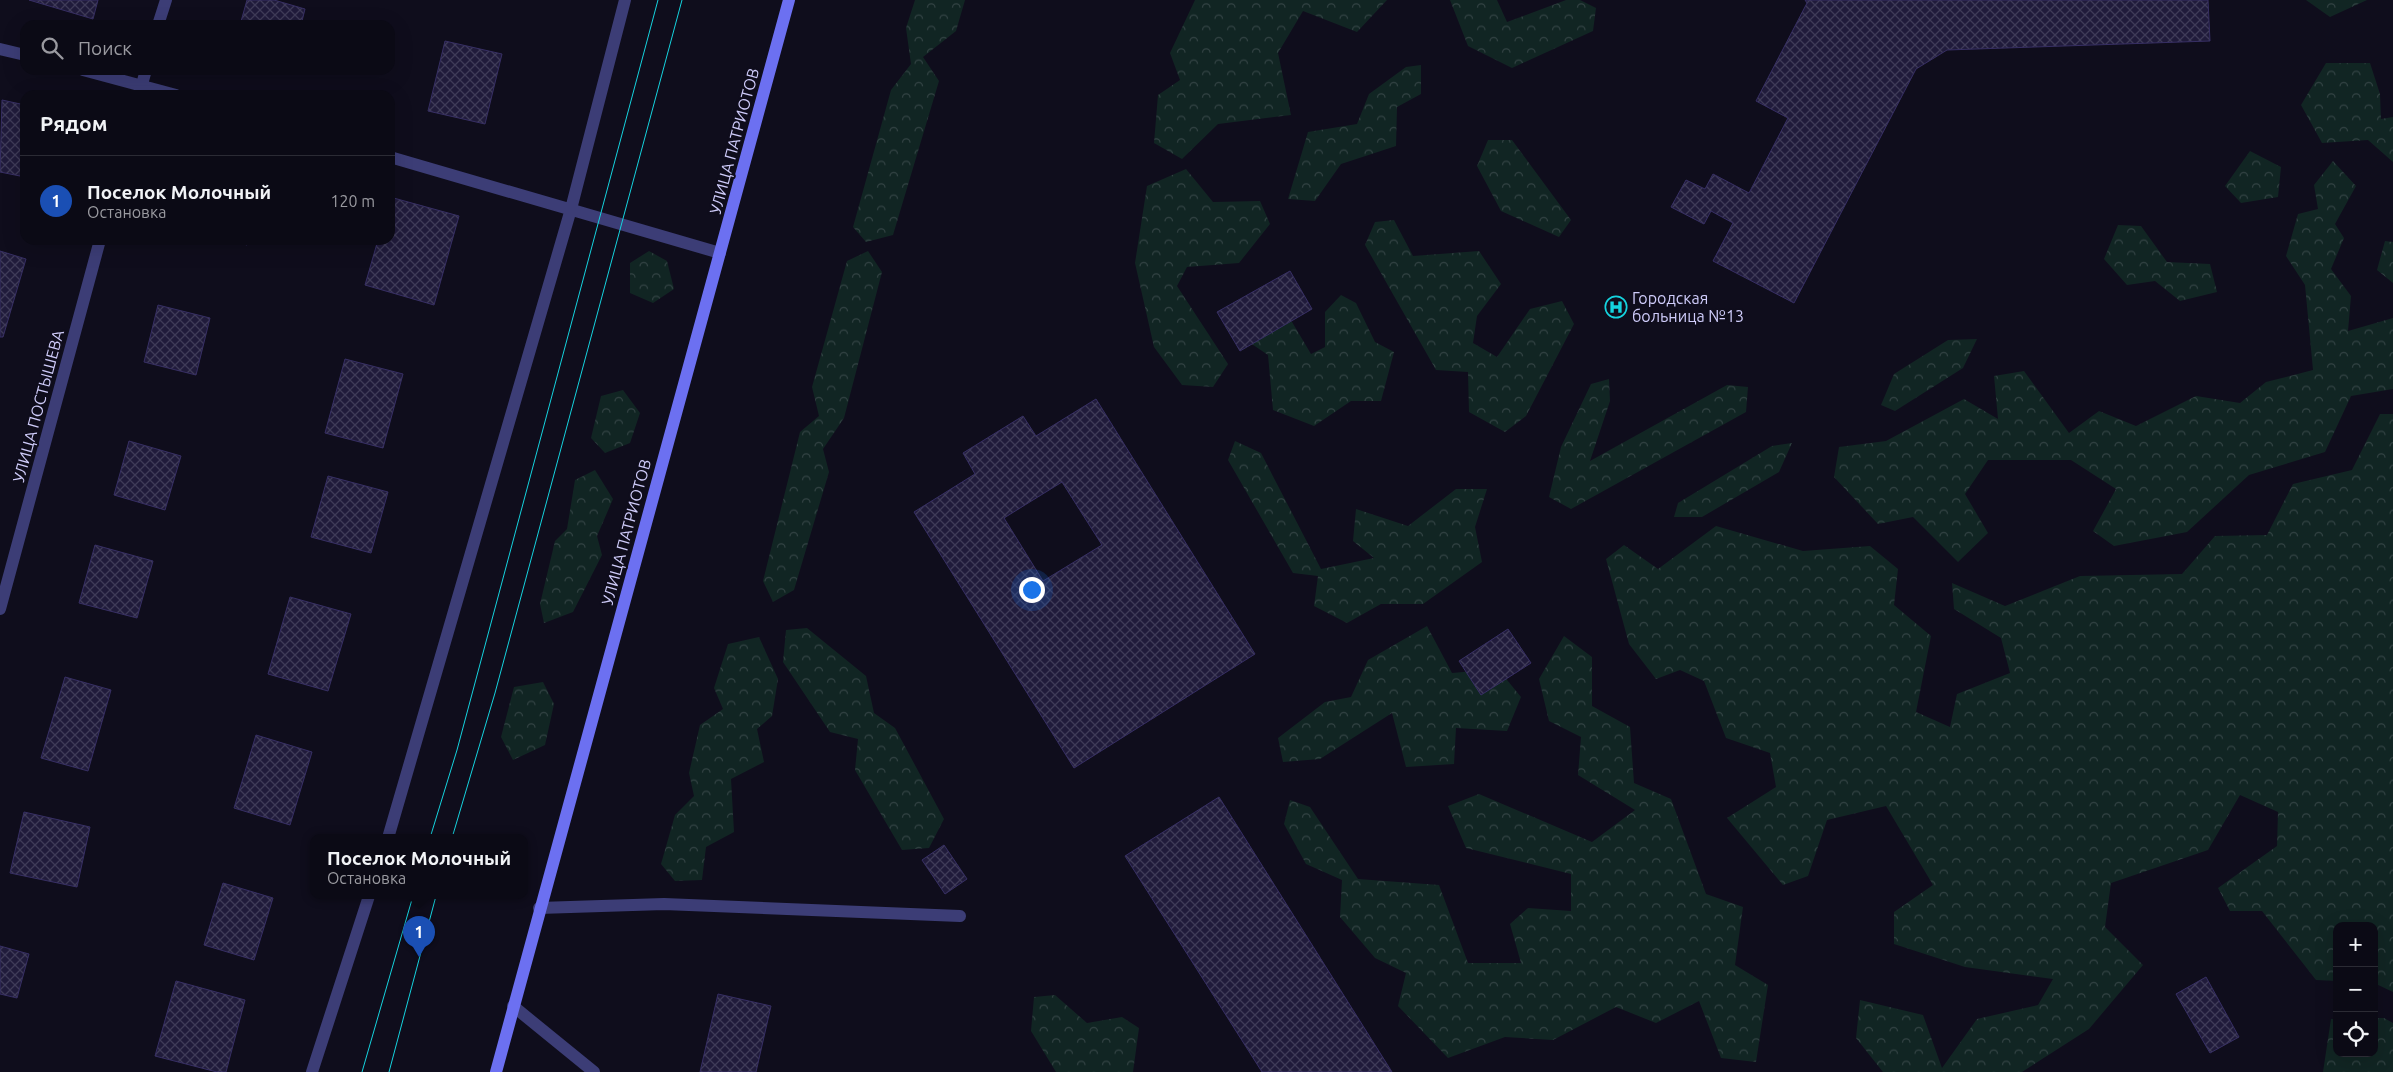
<!DOCTYPE html>
<html lang="ru">
<head>
<meta charset="utf-8">
<style>
	body { margin:0; font-family:Ubuntu,sans-serif; background:#191822; color:#f1f3f6 }
	.controls { position:absolute; right:15px; bottom:15px; display:grid; overflow:hidden; border-radius:10px; box-shadow:0 5px 20px #0002 }
	.controls button { width:45px; height:45px; display:grid; place-items:center; padding:0; border:0; border-bottom:1px solid #2b2b34; background:#0b0a15; color:#f1f3f6; font:25px sans-serif }
	.you { position:absolute; left:1031px; top:589px; width:18px; height:18px; margin:-12px; border:4px solid #fff; border-radius:50%; background:#1a73e8; box-shadow:0 0 0 8px #1a73e833 }
	.badge { display:grid; place-items:center; width:32px; height:32px; border-radius:50%; background:#b45309; color:#fff; font-size:16px; font-weight:700 }
	.pin { position:absolute; translate:-50% -41px; filter:drop-shadow(0 1px 2px #0008) }
	.pin::after { content:''; position:absolute; top:26px; width:18px; height:15px; background:inherit; clip-path:polygon(0 0,100% 0,50% 100%) }
	.popup { position:absolute; left:310px; top:834px; width:218px; height:65px; box-sizing:border-box; display:grid; place-content:center; border-radius:10px; background:#0b0a15; filter:drop-shadow(0 1px 4px #0005); font-size:16px; white-space:nowrap; color:#9a9aa0 }
	.popup b { font-size:19px; color:#f1f3f6 }
	.popup::after { content:''; position:absolute; left:50%; top:100%; margin-left:-10px; border:10px solid transparent; border-top-color:#0b0a15 }
	.list { margin:0; padding:0; list-style:none }
	h2 { display:flex; justify-content:space-between; align-items:center; height:65px; margin:0; padding:0 20px; font-size:21px }
	h2 small { font-size:16px; font-weight:400; color:#9a9aa0 }
	.list li { display:grid; grid-template-columns:32px 1fr auto; gap:15px; align-items:center; box-sizing:border-box; height:90px; padding:0 20px; border-top:1px solid #2b2b34 }
	.list b { display:block; font-size:19px; white-space:nowrap }
	.list p { margin:0; font-size:16px; white-space:nowrap; color:#9a9aa0 }
	.list em { font-size:16px; font-style:normal; color:#9a9aa0 }
	.icon { flex:none; width:28px; height:28px; fill:none; stroke:currentColor; stroke-width:2; stroke-linecap:round; stroke-linejoin:round }
	.map { position:relative; flex:none; width:2393px; height:1072px; overflow:hidden }
	.search { position:absolute; background:#0b0a15; box-shadow:0 5px 20px #0002; left:20px; top:20px; width:375px; height:55px; display:flex; align-items:center; gap:12px; box-sizing:border-box; padding:0 18px; border-radius:15px; color:#9a9aa0; font-size:19px }
	.panel { position:absolute; background:#0b0a15; box-shadow:0 5px 20px #0002; left:20px; top:90px; width:375px; height:155px; border-radius:15px }
	.map>svg:first-child { display:block }
</style>
</head>
<body>
<div class="map">
<svg width="2393" height="1072" viewBox="0 0 2393 1072">
	<defs>
		<pattern id="forest-crowns" width="20" height="18" patternUnits="userSpaceOnUse" patternTransform="scale(1.25)"><rect width="20" height="18" fill="#112523"/><path d="M2 6a3 3 0 1 1 6 0M12 15a3 3 0 1 1 6 0" fill="none" stroke="#334344"/></pattern>
		<pattern id="building-cross-hatch" width="8" height="8" patternUnits="userSpaceOnUse" patternTransform="scale(1.25)"><rect width="8" height="8" fill="#201b3b"/><path d="M0 0l8 8M0 8l8-8" fill="none" stroke="#3f3b58"/></pattern>
	</defs>
	<rect width="100%" height="100%" fill="#0f0d1c"/>
	<!-- forest -->
	<path fill="url(#forest-crowns)" d="M915 0H965L956 31 923 57 939 81 893 235 866 242 853 227 891 90 911 64 906 28Z
		M1195 0H1387L1357 32 1303 11 1278 53 1291 115 1218 124 1182 159 1154 143 1158 95 1180 80 1170 53Z
		M1450 0H1497L1507 22 1566 0H1580L1596 8 1593 31 1512 68 1468 46Z
		M2306 0H2367L2330 17Z
		M2326 63H2370L2380 94 2381 119 2393 117V162L2368 140 2322 143 2301 105Z
		M1421 65V94L1397 107 1396 146 1341 164 1315 201 1288 199 1308 132 1357 124 1369 94 1406 67Z
		M1488 140H1512L1571 220 1559 237 1501 211 1477 166Z
		M2250 151 2281 167 2278 197 2241 203 2225 186Z
		M2333 161 2356 186 2335 224 2344 238 2331 269 2351 296 2348 331 2393 318V389L2351 396 2325 452 2249 475 2187 532 2114 546 2093 531 2116 489 2071 460H1988L1965 494 1988 533 1958 562 1913 517 1878 524 1834 477 1839 447 1886 441 1964 399 1998 419 1994 376 2024 371 2069 433 2099 411 2136 426 2196 396 2240 403 2266 382 2313 370 2305 285 2286 256 2298 214 2318 209 2314 185Z
		M1186 169 1213 202 1260 201 1270 224 1239 263 1187 267 1177 286 1228 364 1213 387 1182 385 1154 347 1135 263 1147 186Z
		M1394 220 1413 256 1479 251 1501 284 1477 316 1473 343 1497 357 1530 309 1562 301 1574 324 1526 416 1505 432 1469 412 1468 372 1436 370 1365 245 1375 222Z
		M2118 225 2141 226 2167 262 2210 264 2217 292 2180 301 2155 281 2127 285 2104 259Z
		M2385 241 2393 242V283L2377 270Z
		M649 251 667 261 674 289 653 303 630 293V263Z
		M868 251 882 272 844 418 823 449 829 472 794 590 773 602 763 581 800 432 819 416 812 387 847 261Z
		M1341 295 1356 303 1375 342 1394 352 1381 401H1351L1314 426 1273 410 1268 355 1234 332 1279 300 1311 354 1325 347V312Z
		M1977 339 1963 368 1895 411 1881 405 1894 374 1948 340Z
		M1609 379 1610 401 1590 461 1727 385 1748 387 1746 412 1571 509 1549 497 1561 447 1591 384Z
		M623 390 640 413 630 443 605 453 591 438 601 396Z
		M2380 414H2393V992L2374 983V926H2337V981L2316 980 2262 911H2230L2218 888 2277 846 2278 812 2240 795 2208 850 2111 883 2105 927 2143 965 2089 1029 2022 1072H1883L1856 1038 1860 1000 1923 1015 1942 1068 1977 1019 2038 1005 2053 979 1965 967 1894 944V912L1933 885 1886 806 1827 820 1808 876 1783 885 1727 818 1776 787 1770 753 1726 738 1704 681 1680 670 1656 679 1629 644 1606 559 1624 545 1658 569 1716 526 1803 551 1870 546 1898 569 1894 605 1931 636 1916 712 1950 727 1957 694 2010 673 2001 638 1954 609 1952 583 2005 606 2080 576 2182 574 2215 536 2267 535 2293 484 2352 470Z
		M1235 441 1261 453 1321 569 1374 558 1353 541 1356 509 1408 526 1456 489H1487L1475 527 1482 562 1423 604H1381L1347 623 1314 606 1318 576 1293 573 1228 460Z
		M1792 443 1779 472 1702 517H1674L1678 503 1772 446Z
		M595 470 613 499 597 536 602 555 573 612 544 623 540 604 555 541 567 529 575 480Z
		M1427 626 1452 673 1498 669 1521 697 1507 731 1456 728 1454 764 1406 767 1392 713 1320 759 1283 762 1278 738 1325 702 1351 697 1368 660Z
		M807 628 866 676 874 713 895 728 944 819 929 848 902 850 855 770 858 739 830 732 783 662 786 630Z
		M1564 636 1592 657V706L1630 727 1634 783 1671 799 1706 894 1743 907 1735 965 1768 985 1756 1062 1721 1058 1699 1001 1656 1023 1616 1007 1553 1040 1505 1037 1448 1058 1398 1006 1406 973 1375 958 1340 917 1342 880 1306 864 1284 824 1290 800 1310 807 1358 879 1439 885 1468 963H1521L1510 924 1528 908 1571 911V874L1466 848 1448 806 1479 794 1592 842 1635 810 1578 775 1581 737 1549 721 1539 679Z
		M759 637 778 679 772 716 757 729 764 762 731 779 734 832 706 847 702 880 675 881 661 864 675 815 694 796 689 773 700 725 723 709 714 688 728 644Z
		M543 682 554 704 545 745 513 760 501 737 514 687Z
		M1055 995 1087 1023 1122 1017 1139 1028 1133 1072H1056L1031 1031 1034 997Z
		M2374 1018H2384L2393 1023V1072H2323L2331 1019H2337V1053H2374Z"/>
	<!-- building -->
	<path fill="url(#building-cross-hatch)" stroke="#372f64" fill-rule="evenodd" d="M29 0H98L93 19Z
		M247 0H274L305 9 301 25H240Z
		M1805 0H2208L2210 41 1947 50 1916 69 1794 303 1713 261 1733 223 1711 211 1704 224 1671 207 1686 180 1705 189 1713 174 1749 193 1788 118 1756 101 1807 3Z
		M445 41 502 54 485 124 428 111Z
		M2 100 25 105V177L0 172Z
		M390 197 459 216 434 305 365 285 378 240H390Z
		M231 240H249L247 245Z
		M0 251 26 259 3 337H0Z
		M1290 271 1312 309 1240 351 1217 312Z
		M158 305 210 318 196 375 144 362Z
		M345 359 403 374 383 448 325 433Z
		M1096 399 1255 654 1074 768 914 512 975 474 963 453 1023 416 1036 436ZM1062 482 1102 545 1043 581 1004 518Z
		M129 441 181 456 165 510 114 495Z
		M328 476 388 492 371 553 311 537Z
		M95 545 153 561 137 618 79 603Z
		M290 597 351 614 328 691 268 674Z
		M1508 629 1531 663 1481 695 1459 661Z
		M65 677 111 690 88 771 41 758Z
		M256 735 312 752 290 825 234 808Z
		M1219 797 1392 1072H1262L1125 856Z
		M24 812 90 827 77 887 10 873Z
		M944 845 967 879 945 894 922 860Z
		M223 883 273 898 254 960 204 945Z
		M0 946 29 954 17 998 0 994Z
		M2206 977 2239 1037 2210 1053 2176 994Z
		M176 981 245 1000 226 1072H217L155 1056Z
		M718 994 771 1006 756 1072H700Z"/>
	<g fill="none" stroke-linecap="round" stroke-linejoin="round">
		<!-- lane -->
		<path stroke="#3c3d76" stroke-width="12" d="M539 908 664 904 960 916
			M513 1006 594 1072"/>
		<!-- street -->
		<path stroke="#3c3d76" stroke-width="12" d="M158 25 166 0
			M0 49 25 55
			M83 70 176 95
			M139 95 146 70
			M390 157 720 253
			M0 609 100 240
			M388 838 571 209 625 0
			M312 1072 369 896"/>
		<!-- secondary -->
		<path stroke="#6c70f1" stroke-width="12" d="M496 1072 789 0"/>
		<!-- tram -->
		<path stroke="#15d3de" stroke-width="1" d="M430 838 457 750 658 0
			M452 838 495 693 682 0
			M362 1072 413 896
			M389 1072 436 896"/>
	</g>
	<!-- icons -->
	<defs>
		<g id="hospital-ring" transform="scale(1.125)"><circle r="9.5" fill="#0f0d1c" stroke="#15d3de" stroke-width="1.5"/><path d="M-5-5h3v3.5h4V-5h3V5h-3V1.5h-4V5h-3Z" fill="#15d3de"/></g>
	</defs>
	<g fill-rule="evenodd">
		<use href="#hospital-ring" x="1616" y="307"/>
	</g>
	<g text-anchor="middle" dominant-baseline="central" stroke-width="4" stroke-linejoin="round" paint-order="stroke">
		<!-- street labels -->
		<g font-size="16" fill="#cfccfa" stroke="#0f0d1c">
			<text transform="translate(734 141) rotate(-75)">УЛИЦА ПАТРИОТОВ</text>
			<text transform="translate(38 406) rotate(-75)">УЛИЦА ПОСТЫШЕВА</text>
			<text transform="translate(626 532) rotate(-75)">УЛИЦА ПАТРИОТОВ</text>
		</g>
		<!-- poi labels -->
		<g font-size="16" fill="#cfccfa" stroke="#0f0d1c" text-anchor="start">
			<text x="1632" y="298">Городская<tspan x="1632" dy="18">больница №13</tspan></text>
		</g>
	</g>
</svg>
<div class="controls">
<button>+</button>
<button>−</button>
<button><svg class="icon" aria-label="locate" viewBox="0 0 24 24"><circle cx="12" cy="12" r="6"/><path d="M12 2v4M12 18v4M2 12h4M18 12h4"/></svg></button>
</div>
<div class="you"></div>
<div class="pin badge" style="left:419px;top:957px;background:#1a4fb4">1</div>
<div class="popup"><b>Поселок Молочный</b>Остановка</div>
<div class="search"><svg class="icon" aria-label="search" viewBox="0 0 24 24"><circle cx="10" cy="10" r="6"/><path d="M15 15l6 6"/></svg>Поиск</div>
<section class="panel">
<h2>Рядом<small></small></h2>
<ul class="list">
<li><span class="badge" style="background:#1a4fb4">1</span><div><b>Поселок Молочный</b><p>Остановка</p></div><em>120 m</em></li>
</ul>
</section>
</div>
</body>
</html>
